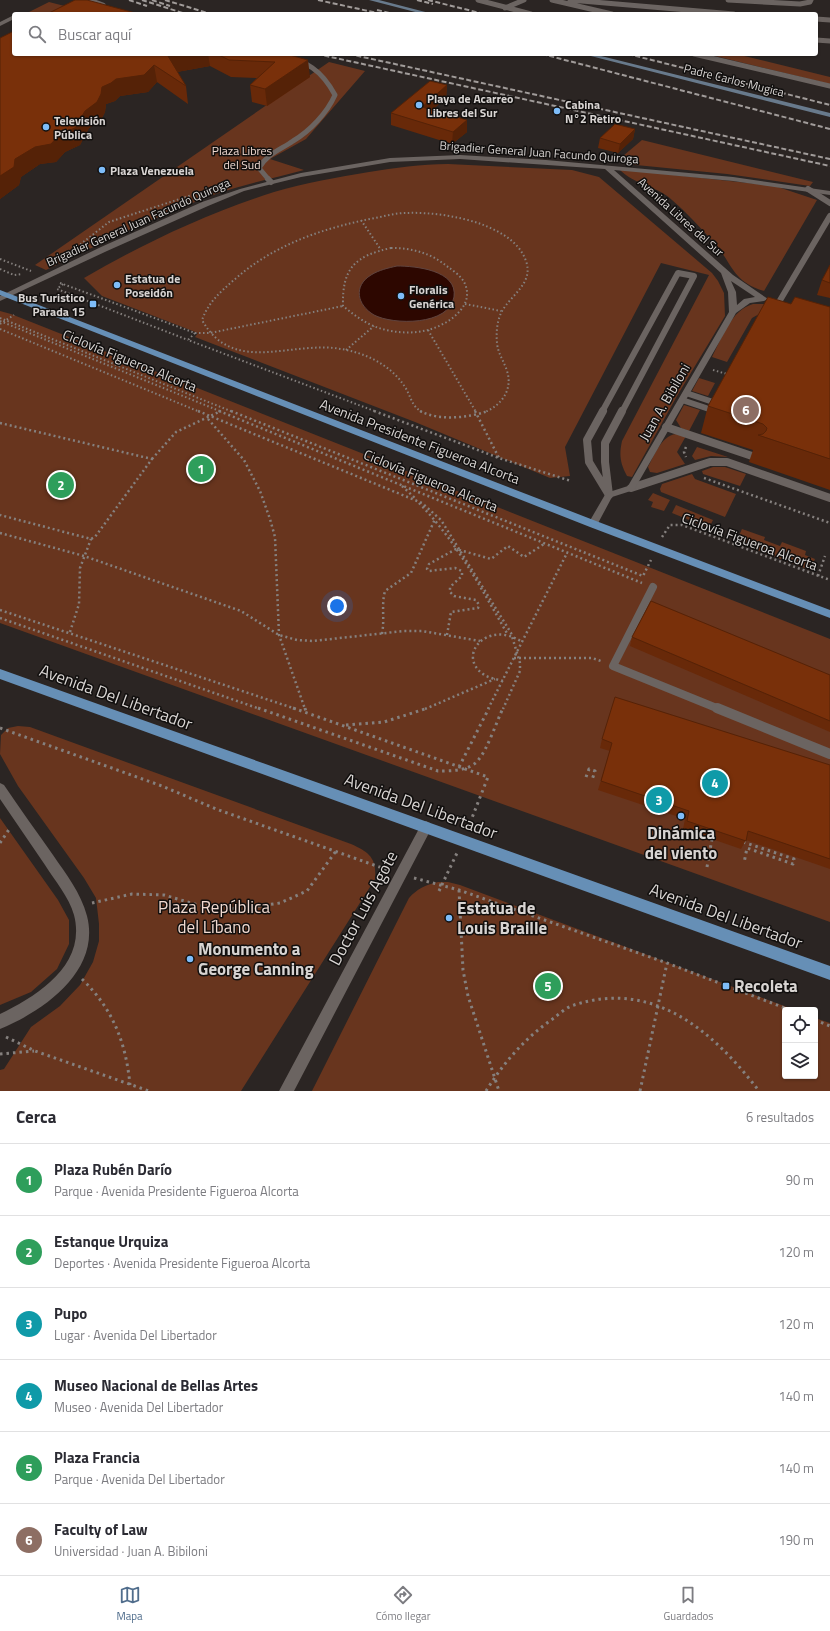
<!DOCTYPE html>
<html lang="es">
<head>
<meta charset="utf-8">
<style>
	body { margin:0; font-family:"Titillium Web",sans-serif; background:#f2f2f3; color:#2b2b33 }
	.controls { position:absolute; right:12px; bottom:12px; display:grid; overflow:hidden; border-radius:4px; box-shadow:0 1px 3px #0004 }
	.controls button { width:36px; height:36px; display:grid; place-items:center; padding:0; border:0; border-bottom:1px solid #e1e1e2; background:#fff; color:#2b2b33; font:20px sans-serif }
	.you { position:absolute; left:337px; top:606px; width:14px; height:14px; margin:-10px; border:3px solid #fff; border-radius:50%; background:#1a73e8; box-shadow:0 0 0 6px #1a73e833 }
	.badge { display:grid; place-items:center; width:26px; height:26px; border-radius:50%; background:#506d8c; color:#fff; font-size:13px; font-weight:700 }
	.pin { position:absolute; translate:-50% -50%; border:2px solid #fff; box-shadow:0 1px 4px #0006 }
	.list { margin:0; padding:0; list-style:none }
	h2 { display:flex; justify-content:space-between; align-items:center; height:52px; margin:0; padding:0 16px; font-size:17px }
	h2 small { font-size:13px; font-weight:400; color:#7c7c81 }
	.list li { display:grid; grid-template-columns:26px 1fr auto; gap:12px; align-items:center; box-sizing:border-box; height:72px; padding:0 16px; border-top:1px solid #e1e1e2 }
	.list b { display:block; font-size:15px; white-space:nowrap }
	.list p { margin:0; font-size:13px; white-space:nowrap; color:#7c7c81 }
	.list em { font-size:13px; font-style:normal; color:#7c7c81 }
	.icon { flex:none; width:22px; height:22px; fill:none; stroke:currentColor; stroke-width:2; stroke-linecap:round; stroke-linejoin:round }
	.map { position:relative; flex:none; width:830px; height:1091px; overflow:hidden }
	.search { position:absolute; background:#fff; box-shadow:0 1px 3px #0004; left:12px; right:12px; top:12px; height:44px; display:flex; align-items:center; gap:10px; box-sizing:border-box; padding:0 14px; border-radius:4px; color:#7c7c81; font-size:15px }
	.sheet { height:484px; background:#fff }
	nav { display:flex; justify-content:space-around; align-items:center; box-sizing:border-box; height:56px; border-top:1px solid #e1e1e2; background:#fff; font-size:11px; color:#7c7c81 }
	nav a { display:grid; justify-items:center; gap:2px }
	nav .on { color:#506d8c }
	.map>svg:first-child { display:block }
</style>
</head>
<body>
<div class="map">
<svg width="830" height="1091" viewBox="0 0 830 1091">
	<rect width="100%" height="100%" fill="#2b2523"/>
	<!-- green -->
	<path fill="#68351e" d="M49 2 88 12 83 14H25Z
		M707 54H736L830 77V84Z
		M329 62 365 71 306 139 270 159 304 170C275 178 245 184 216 194 158 215 102 243 46 270L35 265Z
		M642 140 813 182 810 186 727 174 626 164 623 156Z
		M448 164 572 170 599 177 712 273 718 281 724 293 725 316 677 396 632 477 627 476C620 463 619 455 622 441L709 275 661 263 565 447 570 476 550 478 415 422 195 337 198 333 102 296 84 278C144 243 208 213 274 192 305 183 338 177 369 172 395 168 421 164 448 164Z
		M619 169 775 186 817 200 764 291C732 281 734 266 715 244 701 228 687 213 672 200 656 185 634 185 619 169Z
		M753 304H769L761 313 752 318 727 362 712 357C722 338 731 310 753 304Z
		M0 311 11 314 830 639V922L0 623Z
		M699 378 715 383 708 396 692 391Z
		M684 405 700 410 689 431 681 428 676 420Z
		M676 434 686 436 677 452 685 464 657 473 650 472 648 467C654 456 661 436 676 434Z
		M697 447 728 457 711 456 695 460 692 456Z
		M713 467H725L746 474 740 486 703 474 702 471Z
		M692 474 695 479 736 494 725 517 661 492 660 489 662 484Z
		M653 493 670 500 664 511 651 507 653 502 648 500Z
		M676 505 713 520 709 528 672 513Z
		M742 529 765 537 764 540 780 546 782 542 806 551 805 555 815 559 810 570 736 542Z
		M18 726 30 727 351 844C369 852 377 858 375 879L241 1091H0V1070L4 1069 31 1027 60 1006 80 985 93 962 99 941V924L96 898 84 878 18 786 0 754 1 735 8 728Z
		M0 818 58 900 69 920V944L57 969 31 992 0 1005Z
		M438 882H448L460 885 795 1010H785V1076H815V1018L830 1023V1091H312L409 898C417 889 425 885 438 882Z"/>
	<!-- water -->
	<path fill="#2d0700" stroke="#60443f" d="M397 266C415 266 458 270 454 297 449 326 393 325 374 315 357 305 353 286 371 275 379 270 388 268 397 266Z"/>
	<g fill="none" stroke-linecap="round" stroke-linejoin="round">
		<!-- path-far2 -->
		<path stroke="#85807e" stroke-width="2" stroke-dasharray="1.5 2.5" stroke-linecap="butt" d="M361 220 381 250
			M77 247 109 222 195 194
			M391 248C412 248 431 253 448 267 454 271 462 277 465 284 475 307 447 325 428 330 412 334 394 333 379 328 366 324 354 315 343 306 342 268 355 256 391 248Z
			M0 259 31 271
			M0 269 14 275 22 274
			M60 283 195 333 188 340 377 412
			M63 284 57 289 188 340
			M465 304 501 311
			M0 318 233 412
			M0 321 222 412
			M0 324 14 315
			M0 329 200 412
			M428 330 476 412
			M195 333H210L343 306
			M346 350 374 326
			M713 370 727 374
			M422 412C411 406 411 396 405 387 391 365 366 353 341 349 292 340 233 376 202 320 208 303 220 292 234 280 272 246 320 229 370 219 382 217 394 213 406 213 430 212 458 216 481 224 499 231 519 241 526 261 534 284 510 295 501 313 497 322 496 333 497 343 498 354 504 361 507 371 513 389 502 405 485 412"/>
		<!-- path-far1 -->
		<path stroke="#85807e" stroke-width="2.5" stroke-dasharray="2 3" stroke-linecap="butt" d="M198 411 422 503 441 520 511 633 520 663V671L503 709
			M219 411 642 583
			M231 411 643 576 651 560
			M374 411 499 458 571 481
			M420 411C439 421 468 418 488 411
			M475 411 499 458
			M208 419 244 460 260 491 270 519 275 537 279 635 305 709
			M0 423 152 459 95 537 91 539 0 515
			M686 447 684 452 686 457
			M152 459 176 432 221 411
			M704 478 830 523
			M402 486 416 499
			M419 503C457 542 481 588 508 635
			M0 533 84 556 241 611 279 635 297 640 313 641 404 631H422L480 641
			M662 537 670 525H682L830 580
			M818 576 825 556
			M0 610 296 709
			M0 618 260 709
			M70 632 79 604 80 568 91 539
			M382 634C385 618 381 606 385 591L411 573 435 519
			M447 635 451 612 478 608 479 605 476 600 454 596 450 592V587L462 576V571L455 568 429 571 427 569 429 564 456 549 491 559 508 546 524 557 544 544
			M514 658H592L601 661
			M503 681C496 679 488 678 483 674 456 655 488 619 522 642
			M425 709 495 679
			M488 709 567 553"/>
		<!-- path -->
		<path stroke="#85807e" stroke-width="3" stroke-dasharray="2.5 4" stroke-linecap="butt" d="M258 708 438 771C451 771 471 771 479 759 487 750 497 721 503 708
			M293 708 488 777 468 828
			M305 708 306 712
			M346 725 384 722 428 708
			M0 728 162 786 216 809 388 870
			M459 767 489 708
			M586 777 589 769 595 771 592 780
			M743 842 794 859 793 864 747 848 744 863
			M0 843 10 828
			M707 867 712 839
			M414 878 459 890 667 963 790 1010
			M459 890 463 970 468 996 499 1091
			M439 891 457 853
			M92 903 132 894 164 895 198 905 239 909 280 903 307 891 336 851
			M82 979C113 1009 126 1043 130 1085
			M815 1020 830 1026
			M6 1037 35 1051 149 1091
			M0 1054 34 1051
			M486 1091C504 1062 526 1037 554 1018 560 1013 567 1007 574 1005 654 979 714 1032 759 1091
			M640 1091 667 963"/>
		<!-- lane-far3 -->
		<path stroke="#6b6461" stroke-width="5" d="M89 0 103 5
			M478 0 531 14
			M552 0 612 14
			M570 0 734 14
			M728 0 800 4 810 2 811 0
			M505 8 524 0
			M816 19 830 20
			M816 40 830 41
			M694 54 830 86
			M269 180 259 168C267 154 280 150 293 141 310 131 327 113 335 95 321 69 307 62 279 54"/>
		<!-- lane-far2 -->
		<path stroke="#6b6461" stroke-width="6" d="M268 179 271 182
			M808 189 830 203
			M779 302 830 216
			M686 393 713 402
			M682 400 709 409
			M602 412 678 273 694 276 622 412"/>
		<!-- lane-far1 -->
		<path stroke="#6b6461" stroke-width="8" d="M603 411 587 440 589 462 609 495 605 462V443L622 411
			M666 427 752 456
			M631 488 710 462H727L830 498
			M653 587 613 666 719 709"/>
		<!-- lane -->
		<path stroke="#6b6461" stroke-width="10" d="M717 708 830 754"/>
		<!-- street -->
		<path fill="#6b6461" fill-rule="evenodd" d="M14 15V19L0 26V22Z
			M460 155 546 160 733 177 830 191V195L733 181 614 170 733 275 768 299 764 301 750 303 736 313 634 490 612 497 596 527 593 528 588 524 606 493 628 486 729 312 728 292 721 273 605 169 460 159 390 162 301 177 244 191 208 206 107 251 0 301V296L101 247 202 202 240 189 301 173 390 158ZM731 281 755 297 744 299 737 305 736 292Z
			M0 783 4 785C20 809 37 832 53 855 66 874 81 893 87 916 101 971 44 1011 0 1029V1014C37 996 87 965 74 915 69 897 55 881 45 865 30 843 15 821 0 799Z
			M426 821 430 823 432 827 430 831 294 1091H279L422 823Z"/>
		<!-- secondary -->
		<path fill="#687a8c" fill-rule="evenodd" d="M369 0H379L433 14H423Z
			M583 54H593L830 113V117Z"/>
		<!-- primary -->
		<path fill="#668fb6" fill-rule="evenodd" d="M0 290 596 521 830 610V618L590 527 0 295Z
			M0 669 830 966V980L0 679Z"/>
		<!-- rail -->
		<path stroke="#a19c9a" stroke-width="2" stroke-dasharray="5 2.5" stroke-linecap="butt" d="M129 0 147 6
			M142 0 186 14
			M152 0 170 6
			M165 0 211 14
			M318 0 382 14
			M417 0 433 4
			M428 0 484 14
			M377 10 394 14
			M317 54 830 166
			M349 54 830 159
			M542 54 830 129
			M628 54 830 105"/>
	</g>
	<!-- wall -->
	<path fill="#682909" d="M0 38 14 54H286L310 77 267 106 252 102 250 85 257 78 231 77 210 66 177 72 186 86 188 104 157 82 148 92 120 96 115 101 106 104 105 112 101 120 89 128 80 145 65 152 56 162 40 164 21 177 19 185 0 199Z
		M447 85 446 98 432 110 467 132 452 144 391 125V113Z
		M635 129 633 139 618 153 598 148 600 138Z
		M830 265V298L817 295 822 280Z
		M791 304 830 307V490L749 462 753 450 701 433 708 406Z
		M632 637 830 675V732L630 646Z
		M602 739 830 765V869L746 840 741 849 683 829 685 819 598 790 610 751 600 748Z"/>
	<!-- shaded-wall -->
	<path fill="#552207" d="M181 54H208L210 66 171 73 168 56Z
		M308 60 310 77 267 106 265 89Z
		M154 65 157 82 148 92 120 96 115 101 106 104 105 112 101 120 89 128 80 145 65 152 56 162 40 164 21 177 19 185 0 199V176L15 159 35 147 60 134 85 111 102 87 116 79Z
		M447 85 446 98 422 119V107Z
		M467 120V132L452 144 453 132Z
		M635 129 633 139 618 153 620 144Z"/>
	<!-- building -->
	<path fill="#79300a" stroke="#552207" d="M75 0H87L139 14H47Z
		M14 31V54H181L168 56 186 86 154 65 144 75 116 79 111 83 102 87 101 94 97 102 85 111 75 128 60 134 51 144 35 147 15 159 14 167 0 176V38Z
		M217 54H286L308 60 265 89 250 85 275 62 229 60Z
		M430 81 447 85 422 107 467 120 453 132 391 113Z
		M615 124 635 129 620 144 600 138Z
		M830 265V283L822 280Z
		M768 297 791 304 795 297 830 307V459L758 435 763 434 766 431 767 428 763 424 708 406Z
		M651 601 830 675V721L632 637Z
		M615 697 830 765V859L748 831 746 841 687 821 689 811 601 781 612 743 602 739Z"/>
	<!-- markers -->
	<g fill="#7ebdf9" stroke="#110f0e" stroke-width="1.5">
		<circle cx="419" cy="105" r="4"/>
		<circle cx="557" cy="111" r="4"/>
		<circle cx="46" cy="127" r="4"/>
		<circle cx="102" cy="170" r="4"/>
		<circle cx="117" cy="285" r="4"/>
		<circle cx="401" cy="296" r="4"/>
		<rect x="89" y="300" width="8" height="8" rx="2"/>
		<circle cx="681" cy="816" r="4"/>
		<circle cx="449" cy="918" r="4"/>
		<circle cx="190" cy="959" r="4"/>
		<rect x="722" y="982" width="8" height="8" rx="2"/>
	</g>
	<g text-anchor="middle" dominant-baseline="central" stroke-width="3" stroke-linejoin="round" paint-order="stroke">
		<!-- far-street labels -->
		<g font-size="12" fill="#d8d4d2" stroke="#110f0e">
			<text transform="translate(734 80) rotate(14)">Padre Carlos Mugica</text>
			<text transform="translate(539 152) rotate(4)">Brigadier General Juan Facundo Quiroga</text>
			<text transform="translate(681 217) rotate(42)">Avenida Libres del Sur</text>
			<text transform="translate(138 222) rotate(-24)">Brigadier General Juan Facundo Quiroga</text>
		</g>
		<!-- far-poi labels -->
		<g font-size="12" font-weight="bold" fill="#d8d4d2" stroke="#110f0e" text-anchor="start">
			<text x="427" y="98">Playa de Acarreo<tspan x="427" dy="14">Libres del Sur</tspan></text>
			<text x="565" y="104">Cabina<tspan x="565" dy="14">N°2 Retiro</tspan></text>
			<text x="54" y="120">Televisión<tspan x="54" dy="14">Pública</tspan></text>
			<text x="110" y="170">Plaza Venezuela</text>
			<text x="125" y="278">Estatua de<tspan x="125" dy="14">Poseidón</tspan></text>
			<text x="409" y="289">Floralis<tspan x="409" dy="14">Genérica</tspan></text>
			<text x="85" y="297" text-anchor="end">Bus Turistico<tspan x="85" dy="14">Parada 15</tspan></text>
		</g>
		<!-- far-park labels -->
		<g font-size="12" fill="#f1dad1" stroke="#110f0e">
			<text x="242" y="150">Plaza Libres<tspan x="242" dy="14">del Sud</tspan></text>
		</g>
		<!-- street labels -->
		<g font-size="14" fill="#d8d4d2" stroke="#110f0e">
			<text transform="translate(130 360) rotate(22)">Ciclovía Figueroa Alcorta</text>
			<text transform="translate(664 402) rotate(-60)">Juan A. Bibiloni</text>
			<text transform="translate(420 441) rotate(21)">Avenida Presidente Figueroa Alcorta</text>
			<text transform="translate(431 480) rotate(22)">Ciclovía Figueroa Alcorta</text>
			<text transform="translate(750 541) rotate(20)">Ciclovía Figueroa Alcorta</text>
		</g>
		<!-- near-street labels -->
		<g font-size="17" fill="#d8d4d2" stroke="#110f0e">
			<text transform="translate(116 697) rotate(20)">Avenida Del Libertador</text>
			<text transform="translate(421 806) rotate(20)">Avenida Del Libertador</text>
			<text transform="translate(363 908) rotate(-62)">Doctor Luis Agote</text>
			<text transform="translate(726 916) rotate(20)">Avenida Del Libertador</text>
		</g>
		<!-- near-poi labels -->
		<g font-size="17" font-weight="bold" fill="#d8d4d2" stroke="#110f0e" text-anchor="start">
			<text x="681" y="833" text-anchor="middle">Dinámica<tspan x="681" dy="20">del viento</tspan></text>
			<text x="457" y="908">Estatua de<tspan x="457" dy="20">Louis Braille</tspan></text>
			<text x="198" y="949">Monumento a<tspan x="198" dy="20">George Canning</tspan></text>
			<text x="734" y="986">Recoleta</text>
		</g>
		<!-- near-park labels -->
		<g font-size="17" fill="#f1dad1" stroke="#110f0e">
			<text x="214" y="907">Plaza República<tspan x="214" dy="20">del Líbano</tspan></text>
		</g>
	</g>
</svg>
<div class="controls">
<button><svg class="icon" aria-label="locate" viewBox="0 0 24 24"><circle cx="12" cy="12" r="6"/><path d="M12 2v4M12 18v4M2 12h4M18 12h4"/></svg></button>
<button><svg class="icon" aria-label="layers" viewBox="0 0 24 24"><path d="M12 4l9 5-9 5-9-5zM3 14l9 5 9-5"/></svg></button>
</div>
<div class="you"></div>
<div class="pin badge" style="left:201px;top:469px;background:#2e9e5b">1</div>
<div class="pin badge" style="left:61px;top:485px;background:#2e9e5b">2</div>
<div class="pin badge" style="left:659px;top:800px;background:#0f9aa8">3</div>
<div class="pin badge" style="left:715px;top:783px;background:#0f9aa8">4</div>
<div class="pin badge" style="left:548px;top:986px;background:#2e9e5b">5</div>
<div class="pin badge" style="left:746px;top:410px;background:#8d6e63">6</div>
<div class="search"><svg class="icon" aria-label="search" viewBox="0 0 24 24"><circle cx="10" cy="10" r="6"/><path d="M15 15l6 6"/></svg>Buscar aquí</div>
</div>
<section class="sheet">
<h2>Cerca<small>6 resultados</small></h2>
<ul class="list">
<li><span class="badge" style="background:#2e9e5b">1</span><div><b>Plaza Rubén Darío</b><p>Parque · Avenida Presidente Figueroa Alcorta</p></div><em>90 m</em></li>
<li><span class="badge" style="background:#2e9e5b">2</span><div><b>Estanque Urquiza</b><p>Deportes · Avenida Presidente Figueroa Alcorta</p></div><em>120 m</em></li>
<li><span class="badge" style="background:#0f9aa8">3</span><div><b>Pupo</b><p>Lugar · Avenida Del Libertador</p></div><em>120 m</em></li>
<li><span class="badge" style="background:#0f9aa8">4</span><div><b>Museo Nacional de Bellas Artes</b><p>Museo · Avenida Del Libertador</p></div><em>140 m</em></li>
<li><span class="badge" style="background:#2e9e5b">5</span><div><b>Plaza Francia</b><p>Parque · Avenida Del Libertador</p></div><em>140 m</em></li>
<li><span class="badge" style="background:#8d6e63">6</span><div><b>Faculty of Law</b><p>Universidad · Juan A. Bibiloni</p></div><em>190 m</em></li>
</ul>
</section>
<nav>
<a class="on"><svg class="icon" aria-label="map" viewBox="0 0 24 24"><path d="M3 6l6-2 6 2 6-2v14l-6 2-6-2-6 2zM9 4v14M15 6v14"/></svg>Mapa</a>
<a><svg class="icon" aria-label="directions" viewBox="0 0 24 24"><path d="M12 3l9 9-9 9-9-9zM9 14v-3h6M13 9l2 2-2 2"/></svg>Cómo llegar</a>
<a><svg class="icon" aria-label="saved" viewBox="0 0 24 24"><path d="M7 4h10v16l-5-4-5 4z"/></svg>Guardados</a>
</nav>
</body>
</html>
